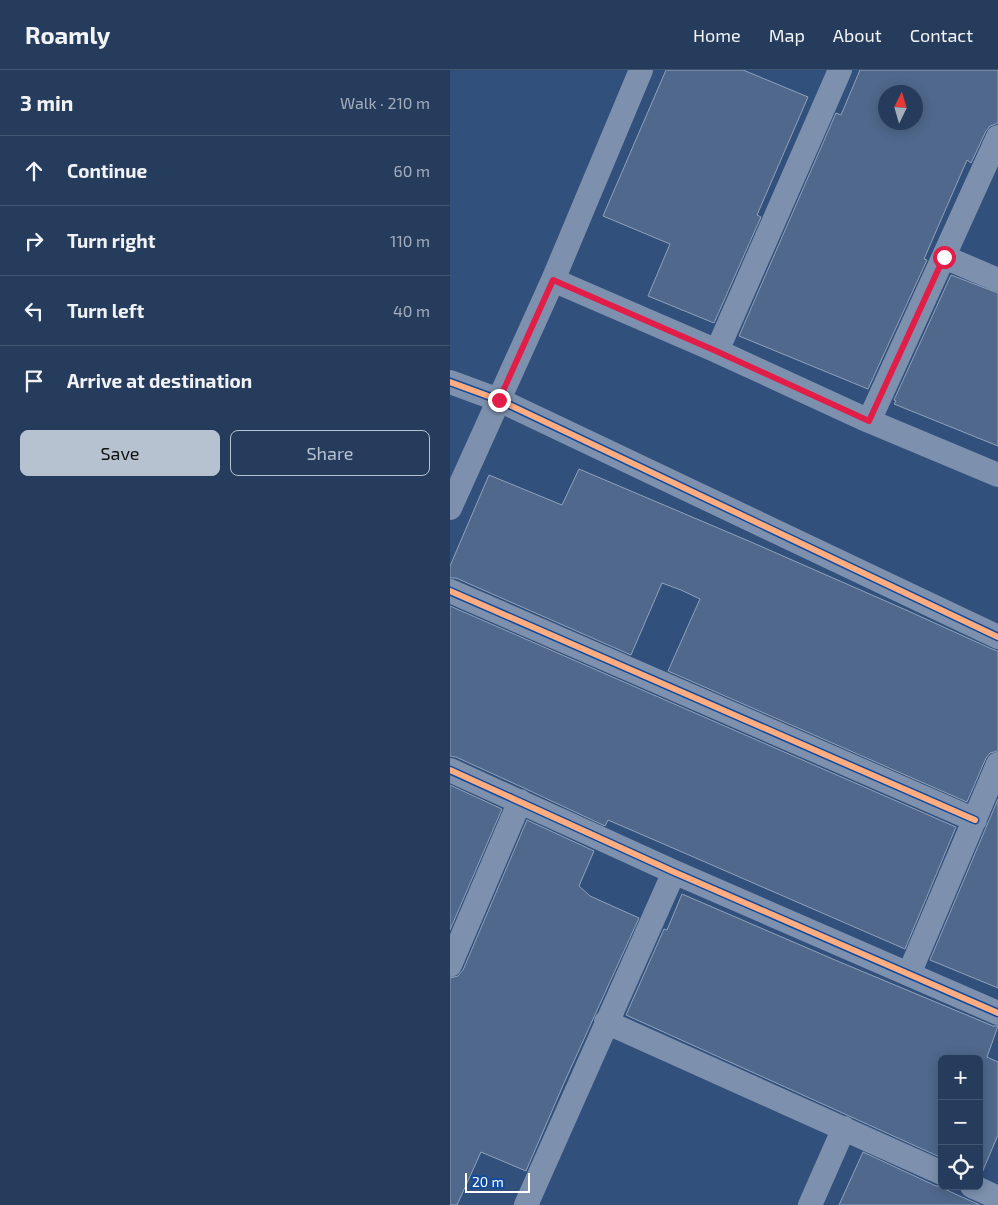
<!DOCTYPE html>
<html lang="en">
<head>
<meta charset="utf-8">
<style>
	body { margin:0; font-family:"Exo 2",sans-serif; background:#324766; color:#f1f3f6 }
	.controls { position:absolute; right:15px; bottom:15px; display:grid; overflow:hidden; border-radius:8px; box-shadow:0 2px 12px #0003 }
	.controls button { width:45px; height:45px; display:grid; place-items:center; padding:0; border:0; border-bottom:1px solid #425672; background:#263c5d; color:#f1f3f6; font:25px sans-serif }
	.compass { position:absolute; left:428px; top:15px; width:45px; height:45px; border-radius:50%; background:#263c5d; box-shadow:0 2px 12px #0003; rotate:5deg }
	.scale { position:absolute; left:15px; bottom:12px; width:65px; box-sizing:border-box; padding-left:5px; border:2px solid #fff; border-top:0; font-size:14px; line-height:18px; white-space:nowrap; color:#fff; -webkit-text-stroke:4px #124a9c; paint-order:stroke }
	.stop { position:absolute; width:15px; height:15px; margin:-11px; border:4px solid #e11d48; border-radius:50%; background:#fff }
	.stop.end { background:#e11d48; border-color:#fff; box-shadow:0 1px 5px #0008 }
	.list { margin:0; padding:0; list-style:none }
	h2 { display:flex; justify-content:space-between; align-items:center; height:65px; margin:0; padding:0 20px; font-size:21px }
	h2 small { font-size:16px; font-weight:400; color:#a4adbc }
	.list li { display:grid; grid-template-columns:32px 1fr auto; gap:15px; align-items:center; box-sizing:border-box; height:70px; padding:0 20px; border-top:1px solid #425672 }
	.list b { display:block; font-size:19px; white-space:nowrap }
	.list em { font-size:16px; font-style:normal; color:#a4adbc }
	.actions { display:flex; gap:10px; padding:15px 20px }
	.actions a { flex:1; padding:11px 0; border:1px solid #b7c2d1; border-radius:8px; text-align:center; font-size:18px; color:#b7c2d1 }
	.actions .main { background:#b7c2d1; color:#111 }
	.icon { flex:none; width:28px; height:28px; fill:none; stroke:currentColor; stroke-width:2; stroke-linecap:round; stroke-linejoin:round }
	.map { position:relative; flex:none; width:548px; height:1135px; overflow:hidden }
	header { display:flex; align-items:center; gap:30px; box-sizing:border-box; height:70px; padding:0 25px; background:#263c5d; border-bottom:1px solid #425672 }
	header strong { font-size:24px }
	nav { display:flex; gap:28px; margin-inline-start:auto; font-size:18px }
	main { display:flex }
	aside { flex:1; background:#263c5d }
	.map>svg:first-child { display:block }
</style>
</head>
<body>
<header>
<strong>Roamly</strong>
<nav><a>Home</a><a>Map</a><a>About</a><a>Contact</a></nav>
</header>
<main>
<aside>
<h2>3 min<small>Walk · 210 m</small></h2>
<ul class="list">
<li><svg class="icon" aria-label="ahead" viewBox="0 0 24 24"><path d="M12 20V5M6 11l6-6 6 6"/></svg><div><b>Continue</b></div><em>60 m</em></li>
<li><svg class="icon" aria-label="right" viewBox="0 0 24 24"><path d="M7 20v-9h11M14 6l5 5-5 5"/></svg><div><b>Turn right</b></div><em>110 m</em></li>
<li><svg class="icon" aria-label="left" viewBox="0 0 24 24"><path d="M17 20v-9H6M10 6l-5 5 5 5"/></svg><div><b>Turn left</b></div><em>40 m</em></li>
<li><svg class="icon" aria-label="arrive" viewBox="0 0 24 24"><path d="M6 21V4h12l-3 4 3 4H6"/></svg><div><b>Arrive at destination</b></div></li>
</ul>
<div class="actions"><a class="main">Save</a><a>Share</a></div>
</aside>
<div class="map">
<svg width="548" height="1135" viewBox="0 0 548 1135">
	<rect width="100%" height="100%" fill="#32507c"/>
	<!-- building -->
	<path fill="#4f688b" stroke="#91a2bb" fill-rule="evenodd" d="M216 0H293L358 27 307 145 311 147 264 253 198 226 220 174 153 146Z
		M410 0H548V53L540 56 536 61 521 93 517 90 474 189 477 190 418 319 289 266 386 43 391 45ZM436 22H466V52H436Z
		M501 205 548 223V376L444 334 446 331 444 330Z
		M129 399 301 472 456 540 542 579 548 581V681L540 683 536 688 517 732 218 601 250 529 231 520 212 513 181 585 6 508H0V496L39 405 112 435Z
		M0 536 506 757 455 879 209 772 158 750 155 756 76 719 6 687 0 686Z
		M0 715 52 739 0 860Z
		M548 729V918L480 890Z
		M77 750 144 781 129 816 140 826 189 848 114 1013 76 1101 31 1082 7 1135H0V908L8 906 13 900Z
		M232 824 385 890 543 956H548L537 987 548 992V1065L531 1105 529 1104V989H492V1088L176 945 214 859 217 860Z
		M413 1082 486 1116H492V1118L530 1135H389Z"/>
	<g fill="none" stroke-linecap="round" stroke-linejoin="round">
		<!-- minor -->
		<path stroke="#7d91ae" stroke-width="24" d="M494 187 548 210
			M103 210 267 281 419 351 548 405
			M267 281 390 0
			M0 312 49 330 548 567
			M419 351 548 67
			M0 438 103 210 191 0
			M0 521 525 750
			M0 700 224 802 548 943
			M0 895 70 731
			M459 904 548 694
			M156 952 492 1103
			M522 1116 548 1128
			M76 1135 224 802
			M360 1135 394 1058"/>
		<!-- cycleway casing -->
		<g stroke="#124a9c" stroke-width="9">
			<path id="cycleway" d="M0 312 49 330 548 567
				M0 521 525 750
				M0 700 224 802 548 943"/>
		</g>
		<!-- cycleway -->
		<use href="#cycleway" stroke="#ffac80" stroke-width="6"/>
	</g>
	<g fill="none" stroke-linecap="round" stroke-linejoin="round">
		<!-- route -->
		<path stroke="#e11d48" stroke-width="6" d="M49 330 103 210 266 281 419 351 494 187"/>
	</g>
</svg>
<div class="controls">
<button>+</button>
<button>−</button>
<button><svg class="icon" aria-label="locate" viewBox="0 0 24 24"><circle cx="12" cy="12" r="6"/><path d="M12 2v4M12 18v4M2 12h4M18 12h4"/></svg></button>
</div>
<svg class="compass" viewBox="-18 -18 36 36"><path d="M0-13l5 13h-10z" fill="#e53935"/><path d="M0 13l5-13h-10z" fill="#a4adbc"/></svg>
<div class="scale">20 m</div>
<div class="stop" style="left:494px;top:187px"></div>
<div class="stop end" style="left:49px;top:330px"></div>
</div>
</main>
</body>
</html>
